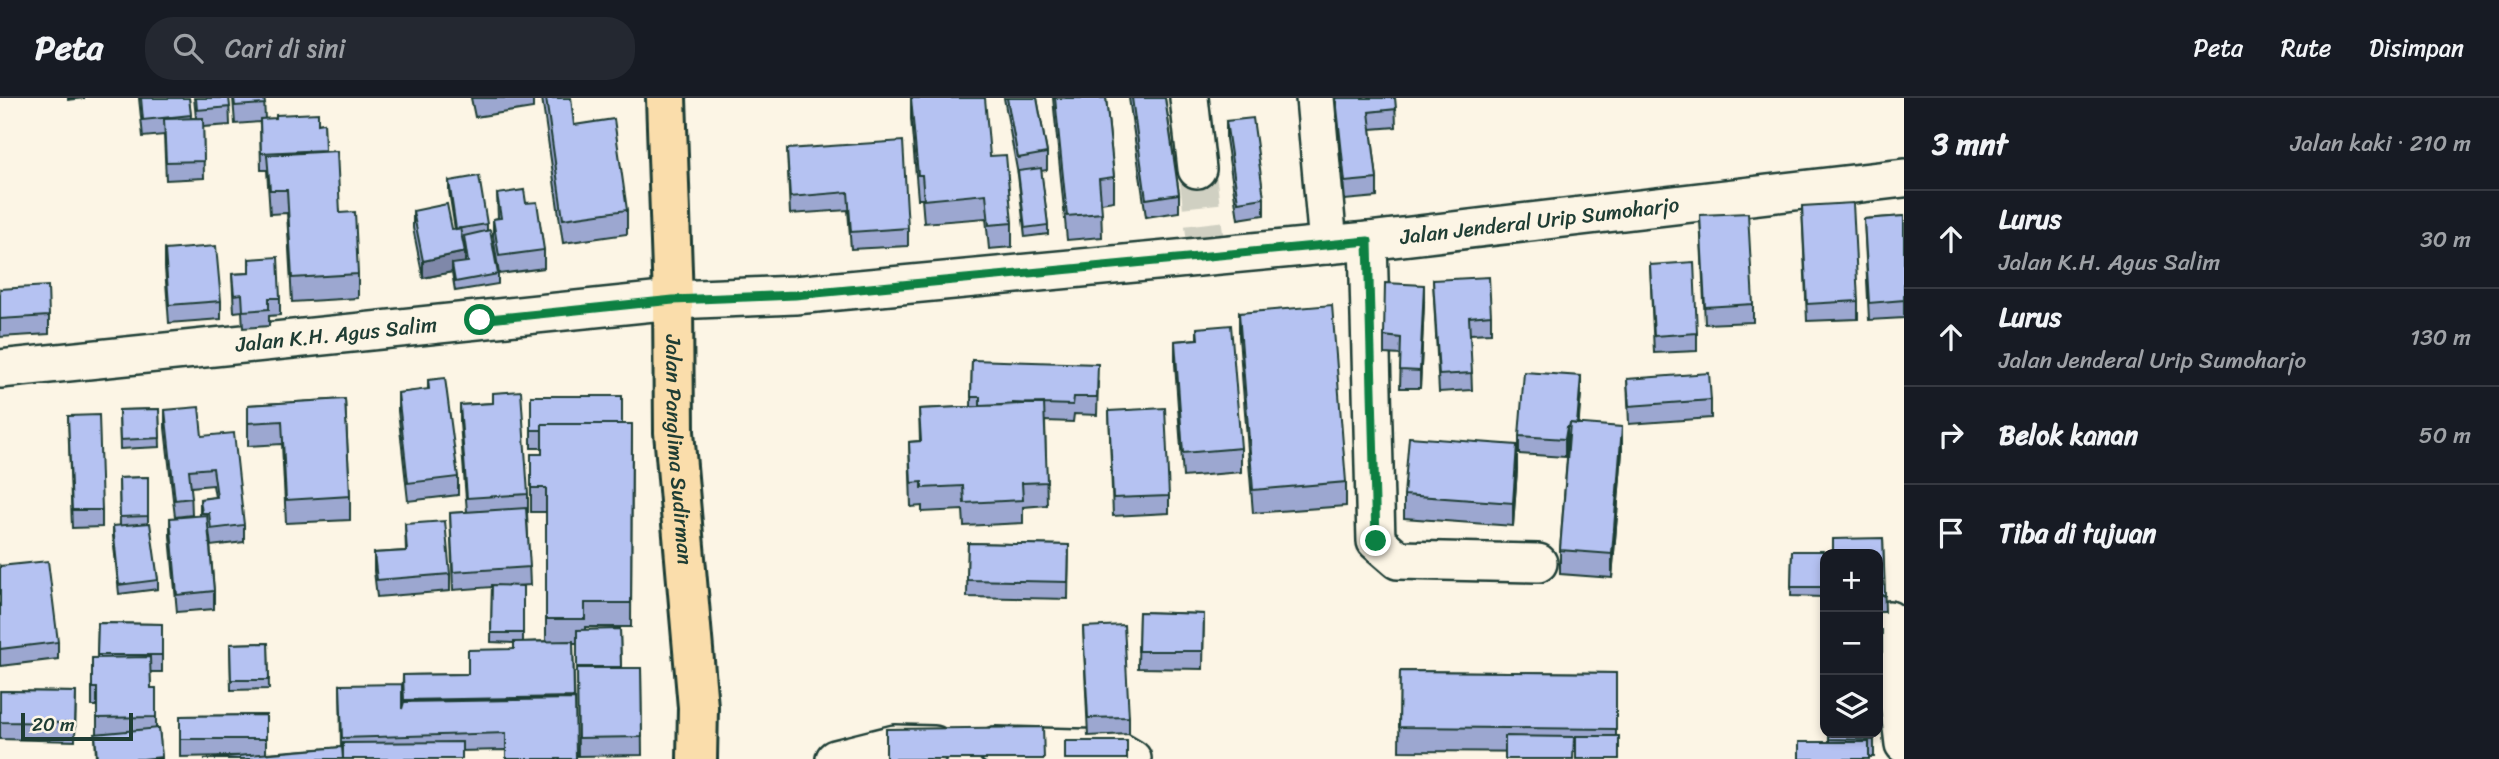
<!DOCTYPE html>
<html lang="id">
<head>
<meta charset="utf-8">
<style>
	body { margin:0; font-family:Sriracha,sans-serif; background:#242831; color:#f1f3f6 }
	.controls { position:absolute; right:21px; bottom:21px; display:grid; overflow:hidden; border-radius:14px; box-shadow:0 4px 10px #0003 }
	.controls button { width:63px; height:63px; display:grid; place-items:center; padding:0; border:0; border-bottom:2px solid #363941; background:#171b24; color:#f1f3f6; font:35px sans-serif }
	.scale { position:absolute; left:21px; bottom:18px; width:112px; box-sizing:border-box; padding-left:7px; border:4px solid #1f3d34; border-top:0; font-size:19px; line-height:24px; white-space:nowrap; color:#1f3d34; -webkit-text-stroke:5px #fcf5e5; paint-order:stroke }
	.stop { position:absolute; width:21px; height:21px; margin:-16px; border:5px solid #0b8043; border-radius:50%; background:#fff }
	.stop.end { background:#0b8043; border-color:#fff; box-shadow:0 2px 7px #0008 }
	.list { margin:0; padding:0; list-style:none }
	h2 { display:flex; justify-content:space-between; align-items:center; height:91px; margin:0; padding:0 28px; font-size:30px }
	h2 small { font-size:23px; font-weight:400; color:#9ea1a6 }
	.list li { display:grid; grid-template-columns:46px 1fr auto; gap:21px; align-items:center; box-sizing:border-box; height:98px; padding:0 28px; border-top:2px solid #363941 }
	.list b { display:block; font-size:26px; white-space:nowrap }
	.list p { margin:0; font-size:23px; white-space:nowrap; color:#9ea1a6 }
	.list em { font-size:23px; font-style:normal; color:#9ea1a6 }
	.icon { flex:none; width:38px; height:38px; fill:none; stroke:currentColor; stroke-width:2; stroke-linecap:round; stroke-linejoin:round }
	.map { position:relative; flex:none; width:1904px; height:661px; overflow:hidden }
	header { display:flex; align-items:center; gap:42px; box-sizing:border-box; height:98px; padding:0 35px; background:#171b24; border-bottom:2px solid #363941 }
	header strong { font-size:33px }
	nav { display:flex; gap:38px; margin-inline-start:auto; font-size:24px }
	.search { width:490px; height:63px; background:#242831; display:flex; align-items:center; gap:18px; box-sizing:border-box; padding:0 24px; border-radius:28px; color:#9ea1a6; font-size:26px }
	main { display:flex }
	aside { flex:1; background:#171b24 }
	.map>svg:first-child { display:block }
</style>
</head>
<body>
<header>
<strong>Peta</strong>
<div class="search"><svg class="icon" aria-label="search" viewBox="0 0 24 24"><circle cx="10" cy="10" r="6"/><path d="M15 15l6 6"/></svg>Cari di sini</div>
<nav><a>Peta</a><a>Rute</a><a>Disimpan</a></nav>
</header>
<main>
<div class="map">
<svg width="1904" height="661" viewBox="0 0 1904 661">
	<rect width="100%" height="100%" fill="#fcf5e5"/>
	<filter id="ink" filterUnits="userSpaceOnUse"><feTurbulence type="fractalNoise" baseFrequency=".0143" numOctaves="2"/><feDisplacementMap in="SourceGraphic" scale="14" xChannelSelector="R" yChannelSelector="G"/><feConvolveMatrix kernelMatrix="1 2 1 2 8 2 1 2 1" color-interpolation-filters="sRGB"/></filter>
	<g filter="url(#ink)">
		<g fill="none" stroke-linecap="round" stroke-linejoin="round">
			<!-- minor-tunnel -->
			<path stroke="#d0d0c2" stroke-width="37" stroke-dasharray="37 18" stroke-linecap="butt" d="M1197 71 1207 158"/>
			<!-- minor casing -->
			<g stroke="#1f3d34" stroke-width="42">
				<g id="minor">
					<path d="M1189 0 1197 71"/>
					<path d="M1315 0 1328 147"/>
					<path d="M1368 143 1376 443 1398 462 1538 465"/>
					<path id="s1" d="M0 271 673 202 795 197 1368 143 1904 80"/>
					<path d="M1889 522 1904 646"/>
					<path d="M995 648 1115 651 1132 661"/>
					<path d="M835 661 895 646 934 647"/>
				</g>
			</g>
			<!-- highway casing -->
			<g stroke="#1f3d34" stroke-width="44">
				<g id="highway">
					<path id="s2" d="M666 0 673 202 674 334 698 609 697 661"/>
				</g>
			</g>
			<!-- minor -->
			<use href="#minor" stroke="#fcf5e5" stroke-width="37"/>
			<!-- highway -->
			<use href="#highway" stroke="#faddab" stroke-width="38"/>
		</g>
		<!-- wall -->
		<path fill="#9ca7d0" stroke="#1f3d34" stroke-width="2" d="M68 0H85L68 2Z
			M139 0H189L191 20H196L194 0H229L230 27 203 29 204 80 166 82 164 37 143 39Z
			M233 0H264L265 21 318 26 324 25 325 53 340 115 358 176V200L292 204 287 115 270 116 267 72H261L260 24 235 26Z
			M471 0H533V10L475 19Z
			M542 0H571L574 27 627 112V136L563 145Z
			M911 0 990 58 1012 125V149L989 151 986 120 924 125 922 101H918L911 21Z
			M1004 0H1037L1047 55V72L1041 73 1048 127V136L1025 139 1018 77Z
			M1053 0H1106L1114 79V103L1101 105 1102 139 1067 142Z
			M1129 0H1165L1179 96V114L1146 119Z
			M1336 0H1395L1396 29 1371 31 1377 81V99L1345 102 1336 11Z
			M1226 23 1264 100V117L1238 121 1226 41Z
			M787 51 908 130V148L851 151 848 112 790 116Z
			M449 83 487 126V133L498 176V186L455 193 452 174 423 180 413 130V113L452 131H455L449 93Z
			M497 96 526 105 544 152V170L499 176 493 138V121L498 120Z
			M1802 108 1858 203V221L1807 223Z
			M1700 117 1753 206V224L1705 226Z
			M1904 118V220L1869 222 1864 121Z
			M165 152 221 203V221L169 225 165 170Z
			M249 161 280 200V217L269 218V228L243 230 242 213 234 214 232 176 249 175Z
			M1650 167 1697 235V253L1654 255Z
			M1433 182 1491 217V235L1470 236 1472 292 1439 294Z
			M0 191 49 218V236L0 239Z
			M1424 205 1420 290H1400L1401 257 1384 256V238Z
			M1239 215 1346 384V408L1253 415 1239 239Z
			M1197 230 1241 350V374L1183 379 1175 266V243L1197 241Z
			M972 262 1098 284 1097 317 1074 316 1073 324 1045 323 1047 407 1023 409V425L964 428 963 412 922 414V408L911 409 909 344 920 343 919 311 971 309Z
			M1627 281 1711 302V320L1629 326Z
			M428 282 458 379V397L408 403 398 313V295L428 292Z
			M493 295 528 396V414H527L530 487 515 488H523V544L546 543V414H531V356H542V350H531V298L622 326H632L631 529H585V532L620 531 621 570H641L642 657 578 658 577 545H573L576 661 506 652 180 659V618L266 617V655L341 649 340 587 402 611 403 577 468 576 514 551V545L491 544 492 489 453 492 450 415 467 414 460 325V307L493 305Z
			M1581 295 1578 326 1622 353 1612 480 1560 476V452L1568 347 1567 346 1565 359 1519 356V338Z
			M345 301 350 398V422L286 425 282 346 248 348V307Z
			M159 311 160 349 120 351 119 312Z
			M165 312 202 338 244 427V444L211 448 209 432 214 493V511L177 514 170 438V420L200 418V401L215 399 213 387 191 389 192 417 175 419 165 330Z
			M1109 313 1169 398V415L1113 418Z
			M68 318 102 412V429L72 430Z
			M1517 371 1513 428 1404 420V397Z
			M148 379V425L158 482V491L119 496 113 438V428H120L119 380Z
			M405 426 450 476V493L377 499 374 473V455L406 453Z
			M1883 440 1885 514H1878V456Z
			M968 445 1069 447 1068 501 967 499Z
			M1792 453H1823V499L1791 498Z
			M0 468 58 544V561L0 568Z
			M1139 514 1204 516 1203 571 1138 570Z
			M98 525 162 526V574H150L151 590H156V630H159L162 661H96L95 636H97V608H92V560H97Z
			M1083 529 1129 619V636L1088 638Z
			M1878 532H1882V554H1878Z
			M268 545 269 591 231 592 230 546Z
			M1400 573 1616 575V638L1576 654 1399 653Z
			M0 593 76 594 75 643 0 641Z
			M1829 635H1874V659H1869L1829 644Z"/>
		<!-- shaded-wall -->
		<path fill="#7f88a9" stroke="#1f3d34" stroke-width="2" d="M465 154V172L452 166V174L423 180V163Z
			M1424 187V205L1420 290V273Z
			M1581 278V295L1577 347V330Z
			M1567 329V346L1565 359V341Z
			M1622 329V353L1612 480V456Z
			M1517 347V371L1513 428V405Z"/>
		<!-- building -->
		<path fill="#b5c2f2" stroke="#1f3d34" stroke-width="2" d="M141 0H189L191 17 143 22Z
			M196 0H229L230 9 197 12Z
			M234 0H264L265 6 235 8Z
			M546 0H571L574 27 614 21 627 112 563 121Z
			M911 0H985L990 58 1006 57 1012 125 989 127 986 96 924 102 922 77H918Z
			M1007 0H1037L1047 55 1018 60Z
			M1055 0H1106L1114 79 1099 81 1102 115 1067 118Z
			M1132 0H1165L1179 96 1146 101Z
			M1336 0H1395L1396 11 1369 14 1377 81 1345 84Z
			M318 15V26L324 25 325 52 261 55 260 21 276 20V17Z
			M203 20 204 63 166 64 164 21Z
			M1253 20 1264 100 1238 104 1226 23Z
			M903 43 908 130 851 134 848 94 790 99 787 51Z
			M337 53 340 115 355 114 358 176 292 180 287 92H270L267 57Z
			M1041 70 1048 127 1025 130 1018 73Z
			M479 78 487 126 456 131 449 83Z
			M524 92 526 105 537 104 544 152 499 158 493 121 501 120 497 96Z
			M1853 105 1858 203 1807 206 1802 108Z
			M447 106 452 131 460 130 465 154 423 163 413 113Z
			M1748 115 1753 206 1705 209 1700 117Z
			M1904 118V202L1869 205 1864 121Z
			M490 132 498 176 455 184 452 166 468 164 464 138Z
			M216 148 221 203 169 207 165 152Z
			M278 159 280 200H269V211L243 213 242 196 234 197 232 176 250 175 249 161Z
			M1694 164 1697 235 1654 238 1650 167Z
			M1489 179 1491 217 1469 219 1472 275 1439 277 1433 182Z
			M1385 185 1424 187 1420 273 1400 272 1401 240 1384 238Z
			M48 188 49 218 0 221V191Z
			M1332 207 1346 384 1253 392 1239 215Z
			M1231 227 1241 350 1183 355 1175 243 1198 241 1197 230Z
			M972 262 1098 266 1097 299H1074L1073 307 1013 305V307L980 308V299H971Z
			M1524 274 1581 278 1577 326 1570 325 1569 329H1567L1565 341 1519 338Z
			M1709 275 1711 302 1629 308 1627 281Z
			M445 280 458 379 408 385 398 295 429 291 428 282Z
			M521 293 528 396 467 400 460 307 493 305V295Z
			M531 298H622V326H542V332H531Z
			M345 301 350 398 286 402 282 323 248 325V307Z
			M1044 305 1047 384 1022 385 1023 402 964 405 963 388 922 390V384L911 385 909 344 921 343 919 311Z
			M199 309 202 338 234 335 244 427 211 431 209 415H202L200 401 217 399 213 370 189 372 192 400 175 402 165 312Z
			M1165 310 1169 398 1113 400 1109 313Z
			M159 311 160 340 120 342 119 312Z
			M99 317 102 412H72L68 318Z
			M1570 325 1622 329 1612 456 1560 452Z
			M542 326H632L631 505H585V521H546V390H531V356H542Z
			M1409 339 1517 347 1513 405 1404 397Z
			M148 379V418L120 419 119 380Z
			M526 410 530 469 453 474 450 415Z
			M207 417 214 493 177 497 170 420Z
			M445 423 450 476 377 482 374 455 407 453 405 426Z
			M150 425 158 482 119 487 113 428Z
			M1883 440 1885 497H1878V456H1833V441Z
			M968 445 1069 447 1068 484 967 482Z
			M1792 453H1823V489H1791Z
			M48 463 58 544 0 551V468Z
			M492 487 523 488V535H491Z
			M1139 514 1204 516 1203 553H1138Z
			M98 525 162 526V557H97Z
			M1124 527 1129 619 1088 620 1083 529Z
			M620 531 621 569H577V532Z
			M1878 532H1882V545H1878Z
			M573 543 574 599 404 602 403 577 468 576V552L514 551V544Z
			M268 545 269 582H231L230 546Z
			M150 559 151 590H156V619L97 620V590H92V560Z
			M577 570H641L642 639 578 640Z
			M1400 573 1616 575V631L1399 629Z
			M402 586V611L404 604 575 601 576 661H506V635L342 640 340 587Z
			M0 593 76 594 75 625 0 624Z
			M266 617V641H180V618Z
			M1043 629 1044 661H886V631Z
			M159 630 162 659 143 661H97L95 636Z
			M1829 635H1874V642L1829 641Z
			M1505 638 1574 639 1573 661H1505Z
			M1576 638H1619V661H1576Z
			M1065 643H1127V661H1065Z
			M462 644V661H343V645Z
			M1799 644H1869V661H1799Z
			M342 649 343 661H204Z"/>
	</g>
	<g fill="none" stroke-linecap="round" stroke-linejoin="round" filter="url(#ink)">
		<!-- route -->
		<path stroke="#0b8043" stroke-width="9" d="M480 222 673 202 795 197 1368 143 1376 443"/>
	</g>
	<g text-anchor="middle" dominant-baseline="central" stroke-width="5" stroke-linejoin="round" paint-order="stroke">
		<!-- street labels -->
		<g font-size="21" fill="#1f3d34" stroke="#fcf5e5">
			<text stroke="none"><textPath href="#s1" startOffset="1547">Jalan Jenderal Urip Sumoharjo</textPath></text>
			<text stroke="none"><textPath href="#s1" startOffset="338">Jalan K.H. Agus Salim</textPath></text>
			<text stroke="none"><textPath href="#s2" startOffset="352">Jalan Panglima Sudirman</textPath></text>
		</g>
	</g>
</svg>
<div class="controls">
<button>+</button>
<button>−</button>
<button><svg class="icon" aria-label="layers" viewBox="0 0 24 24"><path d="M12 4l9 5-9 5-9-5zM3 14l9 5 9-5"/></svg></button>
</div>
<div class="scale">20 m</div>
<div class="stop" style="left:480px;top:222px"></div>
<div class="stop end" style="left:1376px;top:443px"></div>
</div>
<aside>
<h2>3 mnt<small>Jalan kaki · 210 m</small></h2>
<ul class="list">
<li><svg class="icon" aria-label="ahead" viewBox="0 0 24 24"><path d="M12 20V5M6 11l6-6 6 6"/></svg><div><b>Lurus</b><p>Jalan K.H. Agus Salim</p></div><em>30 m</em></li>
<li><svg class="icon" aria-label="ahead" viewBox="0 0 24 24"><path d="M12 20V5M6 11l6-6 6 6"/></svg><div><b>Lurus</b><p>Jalan Jenderal Urip Sumoharjo</p></div><em>130 m</em></li>
<li><svg class="icon" aria-label="right" viewBox="0 0 24 24"><path d="M7 20v-9h11M14 6l5 5-5 5"/></svg><div><b>Belok kanan</b></div><em>50 m</em></li>
<li><svg class="icon" aria-label="arrive" viewBox="0 0 24 24"><path d="M6 21V4h12l-3 4 3 4H6"/></svg><div><b>Tiba di tujuan</b></div></li>
</ul>
</aside>
</main>
</body>
</html>
